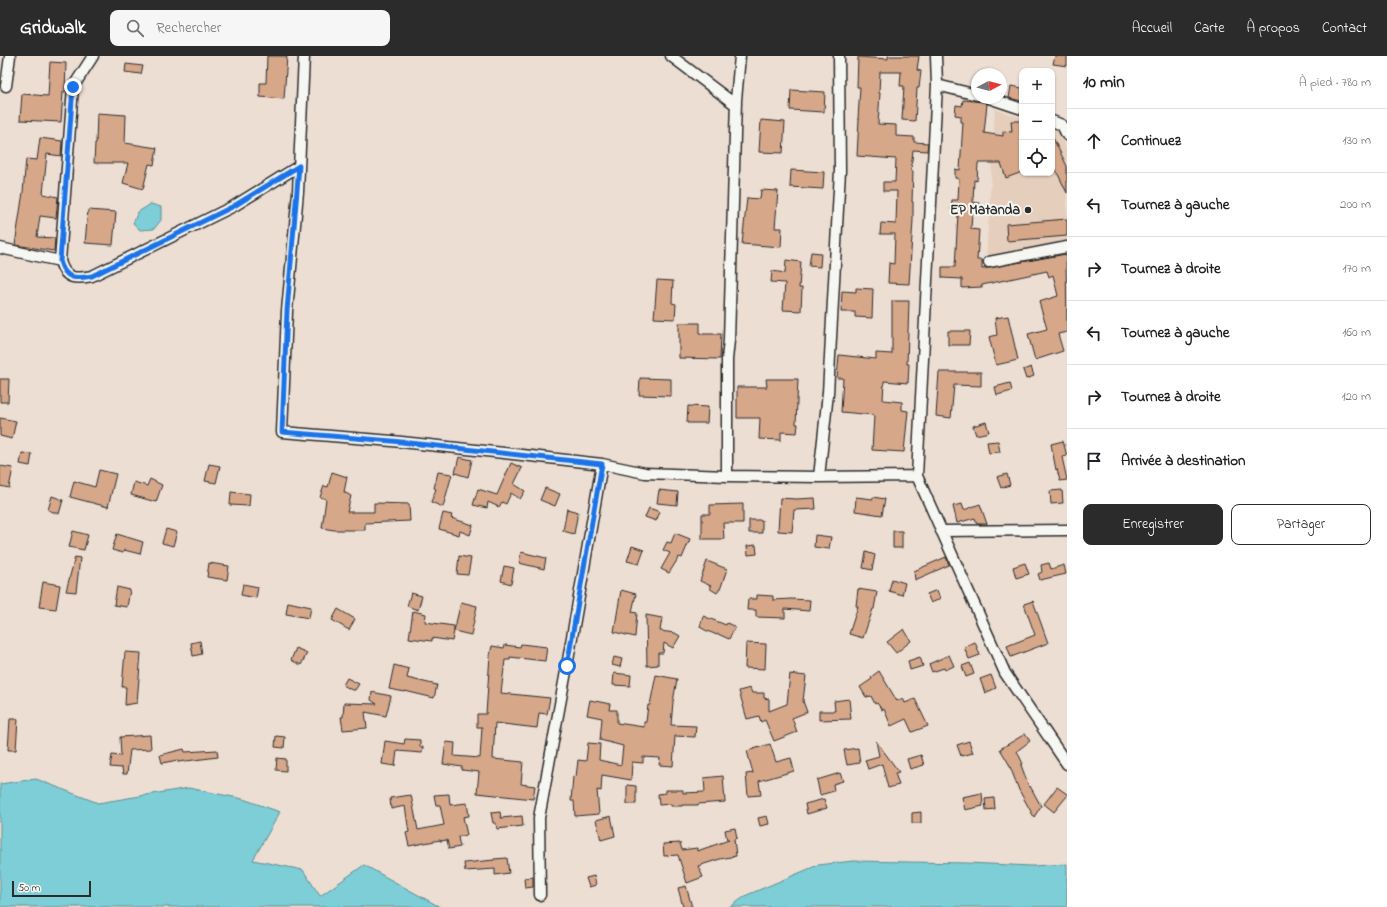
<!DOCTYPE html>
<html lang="fr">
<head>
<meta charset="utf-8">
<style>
	body { margin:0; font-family:"Indie Flower",sans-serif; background:#f6f6f6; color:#202124 }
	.controls { position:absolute; right:12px; top:12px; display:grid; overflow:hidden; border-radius:8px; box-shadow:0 1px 3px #0004 }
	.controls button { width:36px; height:36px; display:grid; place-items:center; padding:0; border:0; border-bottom:1px solid #e0e0e0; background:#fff; color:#202124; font:20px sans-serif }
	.compass { position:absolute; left:971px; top:12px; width:36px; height:36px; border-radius:50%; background:#fff; box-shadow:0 1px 3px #0004; rotate:83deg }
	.scale { position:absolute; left:12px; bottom:10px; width:79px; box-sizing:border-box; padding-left:4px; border:2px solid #2b2b2b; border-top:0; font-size:11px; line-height:14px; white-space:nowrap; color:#2b2b2b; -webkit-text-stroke:3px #f6f6f2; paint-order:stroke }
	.stop { position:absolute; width:12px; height:12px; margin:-9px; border:3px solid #1a73e8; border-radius:50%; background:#fff }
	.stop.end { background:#1a73e8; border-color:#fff; box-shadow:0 1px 4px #0008 }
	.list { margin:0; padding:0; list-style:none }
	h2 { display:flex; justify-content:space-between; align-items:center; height:52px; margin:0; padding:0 16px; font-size:17px }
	h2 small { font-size:13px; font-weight:400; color:#757577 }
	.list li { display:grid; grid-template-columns:26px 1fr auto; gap:12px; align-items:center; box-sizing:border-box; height:64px; padding:0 16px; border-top:1px solid #e0e0e0 }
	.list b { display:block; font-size:15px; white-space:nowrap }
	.list em { font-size:13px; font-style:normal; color:#757577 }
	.actions { display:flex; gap:8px; padding:12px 16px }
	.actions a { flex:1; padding:9px 0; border:1px solid #2b2b2b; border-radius:8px; text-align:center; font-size:14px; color:#2b2b2b }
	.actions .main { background:#2b2b2b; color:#fff }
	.icon { flex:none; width:22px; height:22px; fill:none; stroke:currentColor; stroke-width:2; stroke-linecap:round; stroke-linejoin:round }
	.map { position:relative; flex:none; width:1067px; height:851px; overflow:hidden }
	header { display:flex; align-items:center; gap:24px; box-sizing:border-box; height:56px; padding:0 20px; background:#2b2b2b; color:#fff }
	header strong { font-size:19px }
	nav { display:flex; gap:22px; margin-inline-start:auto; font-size:14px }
	.search { width:280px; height:36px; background:#f6f6f6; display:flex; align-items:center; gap:10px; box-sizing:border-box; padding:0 14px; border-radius:8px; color:#757577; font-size:15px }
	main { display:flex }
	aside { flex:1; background:#fff }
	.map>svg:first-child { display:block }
</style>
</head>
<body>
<header>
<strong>Gridwalk</strong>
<div class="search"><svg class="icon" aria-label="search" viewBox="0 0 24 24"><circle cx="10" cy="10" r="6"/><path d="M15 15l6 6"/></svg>Rechercher</div>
<nav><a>Accueil</a><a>Carte</a><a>À propos</a><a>Contact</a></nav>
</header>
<main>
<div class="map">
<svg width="1067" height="851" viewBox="0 0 1067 851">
	<rect width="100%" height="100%" fill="#edded3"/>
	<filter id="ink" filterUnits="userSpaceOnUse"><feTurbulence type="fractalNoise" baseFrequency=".025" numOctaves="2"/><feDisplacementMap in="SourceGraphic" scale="8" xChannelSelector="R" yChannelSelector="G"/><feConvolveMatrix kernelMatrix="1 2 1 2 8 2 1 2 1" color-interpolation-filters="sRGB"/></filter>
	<g filter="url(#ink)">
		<!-- built -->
		<path fill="#e6cebd" d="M995 53 1022 62V117H1052V73L1059 76 1067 94V191L986 204Z"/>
		<!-- water -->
		<path fill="#7dced7" stroke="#5c8d92" d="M151 148 161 151V164L154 173 140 174 133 167 138 156Z
			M36 723 98 747 189 732 243 743 280 756 253 804 303 814 320 840 364 809 440 851H0V728Z
			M853 805 967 807 1032 810 1067 808V851H730L747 839 818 809Z"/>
		<!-- building -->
		<path fill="#d7a78a" stroke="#2b2b2b" d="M267 0H287L284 43 260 41V27H266Z
			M888 0H919L917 14 921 15 919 32H917L915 65 902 64 904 30H900L901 16H880L879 37H880L878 68 896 69V80L914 81V86L928 87 927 95 913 94 911 114 913 115 912 146H913V164L909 228 888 227 889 207 894 208 895 178H880L881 167 896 168 897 135H883V126H895L896 103 857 100 859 63H858L860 31H857L858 1 888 3Z
			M1055 0H1067V10L1053 8Z
			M50 6 66 7 65 36H63L61 66 20 64 22 38 48 40Z
			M126 8 143 10 141 18 125 16Z
			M1011 30 1022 32V45L1009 42Z
			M791 34 825 36 824 56 790 54Z
			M963 44 984 46 987 48 984 77 1003 80V75L1012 76 1011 65H1022V116L1006 122 1001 107H978L977 125 974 124 973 146 979 147 978 157H972L971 173 979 174 977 204H982V213L1066 198 1067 276 1058 278 1063 295 1035 304 1028 278 1047 273 1039 246 1058 240 1053 219 1049 221 1047 215 982 229V231L962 232V223L942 222V211H955L958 158 957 155 951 154 952 144H958L959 123 955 122V113L960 114 963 66H961V60L955 59 956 49 962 50Z
			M97 57 126 59 125 87 157 92 154 109 149 108 143 133 123 127 128 107H94L95 87H96Z
			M761 64 785 66 783 97 759 96Z
			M1052 80 1067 110V137L1052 106Z
			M40 82 62 85 61 100 47 98 43 138 58 141 56 162 40 160 37 181 55 182 54 195 15 189 23 136 26 103 37 104Z
			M791 114 824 116 823 133 790 131Z
			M761 134 778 135 775 172H782L781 191 742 188 747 142 760 143Z
			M88 154 116 156 113 189 85 187Z
			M1067 163V180L1007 185 1006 168Z
			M811 196 821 197 820 211 809 210Z
			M786 204 801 206 799 232H802L801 255 783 254 785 227 771 226 772 215 785 217Z
			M657 224 673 225 672 247 676 248 675 263 654 262Z
			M856 232 873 233 872 262 855 261V256H841L842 235 856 236Z
			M892 245H909L907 308H909L908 327 884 325 883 344 902 346V354L908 355 904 396 872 394 874 359 841 356 843 322H837L839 299 876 303V297L892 298Z
			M1008 260 1018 304 996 309 989 281 997 279 995 262Z
			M679 267H700V278H721L720 303 679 302Z
			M948 275H970L969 289H948Z
			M1031 311 1034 320 1026 323 1023 314Z
			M939 316H981V330L954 329 951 362 936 360Z
			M640 322 671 323V340L639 339Z
			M0 323H9L8 346H0Z
			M766 323H798L796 368H798L797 377 781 376V384L759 383 760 362H737V331H767Z
			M1010 327 1012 335 997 339 995 331Z
			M688 350 708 351 707 367H687Z
			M0 362 16 365 12 383 0 380Z
			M986 366 989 376 976 379 973 370Z
			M998 385 1000 396 989 397 987 386Z
			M1063 385 1067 400 1062 401 1067 424 1060 425 1057 413 1056 414 1051 388Z
			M22 397 32 398 30 410 20 408Z
			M459 401 472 404 468 421 455 417Z
			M511 407 522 412 514 428 525 435 520 443 511 437 506 448 502 446 499 451 488 446 487 452 473 449 478 433 497 439Z
			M209 408 220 410 216 427 205 425Z
			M0 410 13 412 9 432 0 430Z
			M99 414 116 418 108 451 70 441 74 425 95 431Z
			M332 416 347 421 344 436 351 440 347 456H374V447L409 448 410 465 365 467V474H334L322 472 326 443 320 441 324 430 328 431Z
			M438 416 452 418 443 451 431 446 436 433 434 432Z
			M1007 418 1010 429 1001 432 997 421Z
			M150 423 162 429 156 446 131 439 134 426 147 430Z
			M545 432 560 438 555 450 540 444Z
			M659 434 678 436 677 449 657 447Z
			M1062 434 1063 447 1051 448 1050 435Z
			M231 436 250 438 249 450 230 449Z
			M52 440 63 444 59 458 48 454Z
			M856 441 873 443V441L885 443 882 459 855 455Z
			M780 442 796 443 815 442 816 453 794 454 792 476 778 475Z
			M743 448V467H723L724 483H702V458H710V449Z
			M962 448 964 454 980 448 987 468H977L975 462 957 467 953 450Z
			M649 452 660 456 656 465 645 461Z
			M567 453 578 456 574 478 563 475Z
			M443 457 452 459 451 462 473 469 470 479 460 475 459 479 439 473Z
			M749 464H762V477H749Z
			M166 473 177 476 173 490 162 487Z
			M73 475 88 479 84 494 69 491Z
			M893 475H902V492H893Z
			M675 477 690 483 682 502 679 501 669 517 661 513 670 497 663 494 667 486 671 487Z
			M117 478 143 486 140 498 124 494 123 497 112 494Z
			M815 479 831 481 829 493 814 491Z
			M756 489 757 498 748 499 747 490Z
			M632 490 644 494 639 508 627 505Z
			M521 496 546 502 544 513 519 507Z
			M866 496 875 499 872 514 863 512Z
			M459 500 471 502 468 519 457 518Z
			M75 501 80 502 76 536 66 535Z
			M946 501 949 509 915 524 914 515Z
			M707 505 727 513 721 531 717 537 709 532 711 530 700 525Z
			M209 507 229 510 227 524 207 521Z
			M1025 507 1029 518 1016 522 1013 511Z
			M1049 507 1051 513 1064 509 1066 518 1040 524 1038 518 1042 516 1041 509Z
			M504 510 514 512 511 528 501 525Z
			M892 523 905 527 902 539 889 535Z
			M43 526 60 529 56 553 39 551Z
			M243 528 258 531 256 542 241 539Z
			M117 531 130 534 127 551 114 549Z
			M858 533 877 536 874 553H873L863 582 849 578 858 550H856Z
			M621 534 636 538 632 556 637 557 635 581 614 576Z
			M937 534 940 543 931 547 927 538Z
			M411 537 422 540 418 554 407 550Z
			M757 539 773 540V544L791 543 810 544 809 555 785 553V562L756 561V554H747L748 543H757Z
			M1033 545 1048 587 1011 601 1007 590 1035 579 1024 548Z
			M288 546 311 551 309 562 286 558Z
			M461 546 477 550 471 579 454 575 452 585 432 582V585L409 582 413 555 426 558 425 566 454 570V575Z
			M338 553 355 563 349 574 332 564Z
			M646 559 662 562 660 575 675 577 680 580 673 592 664 587 663 597H658V609L647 610Z
			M703 560 726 569 727 567 735 571 729 583 718 578 717 579 705 574 700 571Z
			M904 573 911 585 896 597 887 586Z
			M200 585 202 598 193 600 191 587Z
			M975 586 980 599 969 603 964 591Z
			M746 587 766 588 765 613 745 612Z
			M521 588 547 591 545 605 510 601V604H505L501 637 550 642 547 658 539 657 537 672 495 667 493 703 523 706 521 728 535 730 533 743 477 737 479 716 462 714V711L443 708 446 686 455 687 454 700 480 702 482 671H477V658H486L490 599 492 590 504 592 505 589 520 591Z
			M296 592 307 597 301 609 291 604Z
			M125 596 141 597 137 647 125 649 126 631H122Z
			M949 599 954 610 945 614 944 612 932 616 929 608Z
			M614 601 622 603 620 611 612 609Z
			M920 601 923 610 910 614 908 605Z
			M970 607 974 618 966 621 962 610Z
			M394 609 409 613 407 622 437 629 434 642 405 635V636L389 633Z
			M879 615 897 645 903 642 905 647 915 643 928 670 912 676 906 663 891 670 884 653 882 654 877 647 875 648 871 640 866 641 860 631 872 623 871 621Z
			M614 617 631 619 630 630 613 629Z
			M790 618 806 620 803 645 807 656 792 662 797 676 774 685 765 664 761 666 759 660 747 663 739 635 750 632 752 637H764V642L769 643V655L787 648Z
			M656 619 677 623 673 646 671 669 696 670 695 681 675 680 673 710 659 709 660 702 643 701V707L632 706 631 724 602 719 601 735 597 734 599 758 575 760 574 745H571L573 720 576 721 578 704 586 705 588 687 600 688 599 704 621 709 623 690 600 684 602 662 587 659 590 644 610 648 609 654H617V667L644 671V666H646L648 649H650Z
			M991 619 996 632 985 637 980 623Z
			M347 622 359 628 355 634H352L343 629Z
			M372 636 391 640 386 660 365 656 367 672 343 674 341 661H343L344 647 377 648 371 644Z
			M849 643 851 663 819 664V655H835L834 645Z
			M10 663H18L16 694H8Z
			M1025 678 1030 685 1017 695 1023 708 1021 709 1029 731 1030 730 1041 750 1034 761 1019 734 1009 708 1000 693Z
			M150 679 151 693 130 694 127 718H123L122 712 110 711 112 699 121 700 120 681Z
			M276 680 285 681 284 692 275 691Z
			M405 683 420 684V691H423L422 697 397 695 395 710 382 708 385 685 404 688Z
			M876 685 899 716 895 717 899 729 888 732 882 708 868 713 865 704 879 700Z
			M969 685 973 697 961 700 957 689Z
			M770 688 776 706 791 702 794 715 759 725 761 739 748 740 746 718 753 717 747 695Z
			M858 692 860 707 847 709 844 694Z
			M184 693 185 696 217 694 218 701 178 706V704L162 707 160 699Z
			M921 699 924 709 910 713 907 703Z
			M277 702 286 703V715L276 714Z
			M840 717 843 725 833 728 834 735 820 739 817 724Z
			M723 720 725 746 698 748V749H682V750H671V748L659 749 658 738 666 737V734H683V737L705 736 704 722Z
			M627 729 636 730V748H627Z
			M1057 731 1067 738V740L1054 756 1044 748Z
			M982 737 983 750 965 754 962 741Z
			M449 738 450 749 467 747 469 760 463 761 467 779 458 781 460 791 449 793 447 784 440 785V784L409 790 406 777 409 776 405 750 391 753 390 742 411 739 418 774 444 769 440 749H436L434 739Z
			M994 742 995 753 986 754 985 743Z
			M824 743 827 752 807 758 805 748Z
			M500 756 501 762 522 760 523 770 497 773 496 767H493L491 757Z
			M921 756V767H912V757Z
			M611 760 615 780 601 784 596 764Z
			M767 760 769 768 760 770 758 762Z
			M735 772 737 782 734 783 736 800 720 803 698 810 703 821 687 827 678 799 664 800 663 788 680 787 682 794 697 792V795L729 784H727L725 774Z
			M507 802 509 817 495 819V813L465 815 464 807 494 804V803Z
			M594 820 596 829 589 831 586 822Z
			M533 821V831L525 832 524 822Z
			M686 830 692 851H683L678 832Z"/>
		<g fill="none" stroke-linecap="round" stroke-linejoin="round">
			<!-- street casing -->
			<g stroke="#2b2b2b" stroke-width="13">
				<path id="street" d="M93 0 73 31 60 205C65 224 76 223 92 220L234 150 299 110
					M304 0 298 136 287 255 282 376 392 385 504 397 602 408 645 417 727 420 819 421 917 420
					M671 0 736 49
					M936 0 937 29 917 420 1005 617 1067 708
					M937 29 977 39
					M6 30 10 0
					M989 42 1022 53
					M1052 65 1062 69 1067 79
					M0 192 60 205
					M989 206 1067 191
					M727 420V304L729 284 736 44 740 0
					M819 421 828 337 840 115 839 0
					M941 475 1067 474
					M540 839 539 762 567 610 602 408"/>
			</g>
			<!-- street -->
			<use href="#street" stroke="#f6f6f2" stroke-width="10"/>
		</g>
	</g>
	<g fill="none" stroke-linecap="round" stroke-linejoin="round" filter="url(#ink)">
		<!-- route -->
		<path stroke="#1a73e8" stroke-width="5" d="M73 31 60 205C65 224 76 223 92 220L234 150 299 110 287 255 282 376 392 385 602 408 567 610"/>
	</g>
	<!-- markers -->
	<circle fill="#2b2b2b" stroke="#f6f6f2" stroke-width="1.5" cx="1028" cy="154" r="4"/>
	<g text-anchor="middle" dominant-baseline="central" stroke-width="4" stroke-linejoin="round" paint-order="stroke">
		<!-- poi labels -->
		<g font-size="14" font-weight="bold" fill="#2b2b2b" stroke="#f6f6f2" text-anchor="end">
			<text x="1020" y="154">EP Matanda</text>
		</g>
	</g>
</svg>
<div class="controls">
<button>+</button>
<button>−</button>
<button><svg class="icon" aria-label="locate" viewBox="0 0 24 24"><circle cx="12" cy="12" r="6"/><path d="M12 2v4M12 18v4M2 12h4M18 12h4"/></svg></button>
</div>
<svg class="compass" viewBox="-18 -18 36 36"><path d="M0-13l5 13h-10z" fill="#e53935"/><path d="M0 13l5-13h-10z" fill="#757577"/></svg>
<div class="scale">50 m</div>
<div class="stop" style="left:567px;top:610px"></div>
<div class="stop end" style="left:73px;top:31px"></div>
</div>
<aside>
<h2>10 min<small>À pied · 780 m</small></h2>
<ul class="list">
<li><svg class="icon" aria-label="ahead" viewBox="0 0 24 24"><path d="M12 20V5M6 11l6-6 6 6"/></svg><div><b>Continuez</b></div><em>130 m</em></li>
<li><svg class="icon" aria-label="left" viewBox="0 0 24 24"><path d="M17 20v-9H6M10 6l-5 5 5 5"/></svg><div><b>Tournez à gauche</b></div><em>200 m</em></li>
<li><svg class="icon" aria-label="right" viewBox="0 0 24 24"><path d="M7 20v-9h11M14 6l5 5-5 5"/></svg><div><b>Tournez à droite</b></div><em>170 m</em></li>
<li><svg class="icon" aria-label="left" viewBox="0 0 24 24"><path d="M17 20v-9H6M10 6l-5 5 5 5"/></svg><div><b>Tournez à gauche</b></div><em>160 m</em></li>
<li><svg class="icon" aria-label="right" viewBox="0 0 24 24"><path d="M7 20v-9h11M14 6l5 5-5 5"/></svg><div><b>Tournez à droite</b></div><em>120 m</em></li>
<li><svg class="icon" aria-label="arrive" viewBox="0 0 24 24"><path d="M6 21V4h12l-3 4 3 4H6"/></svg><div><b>Arrivée à destination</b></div></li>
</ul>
<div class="actions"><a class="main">Enregistrer</a><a>Partager</a></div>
</aside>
</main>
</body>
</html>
